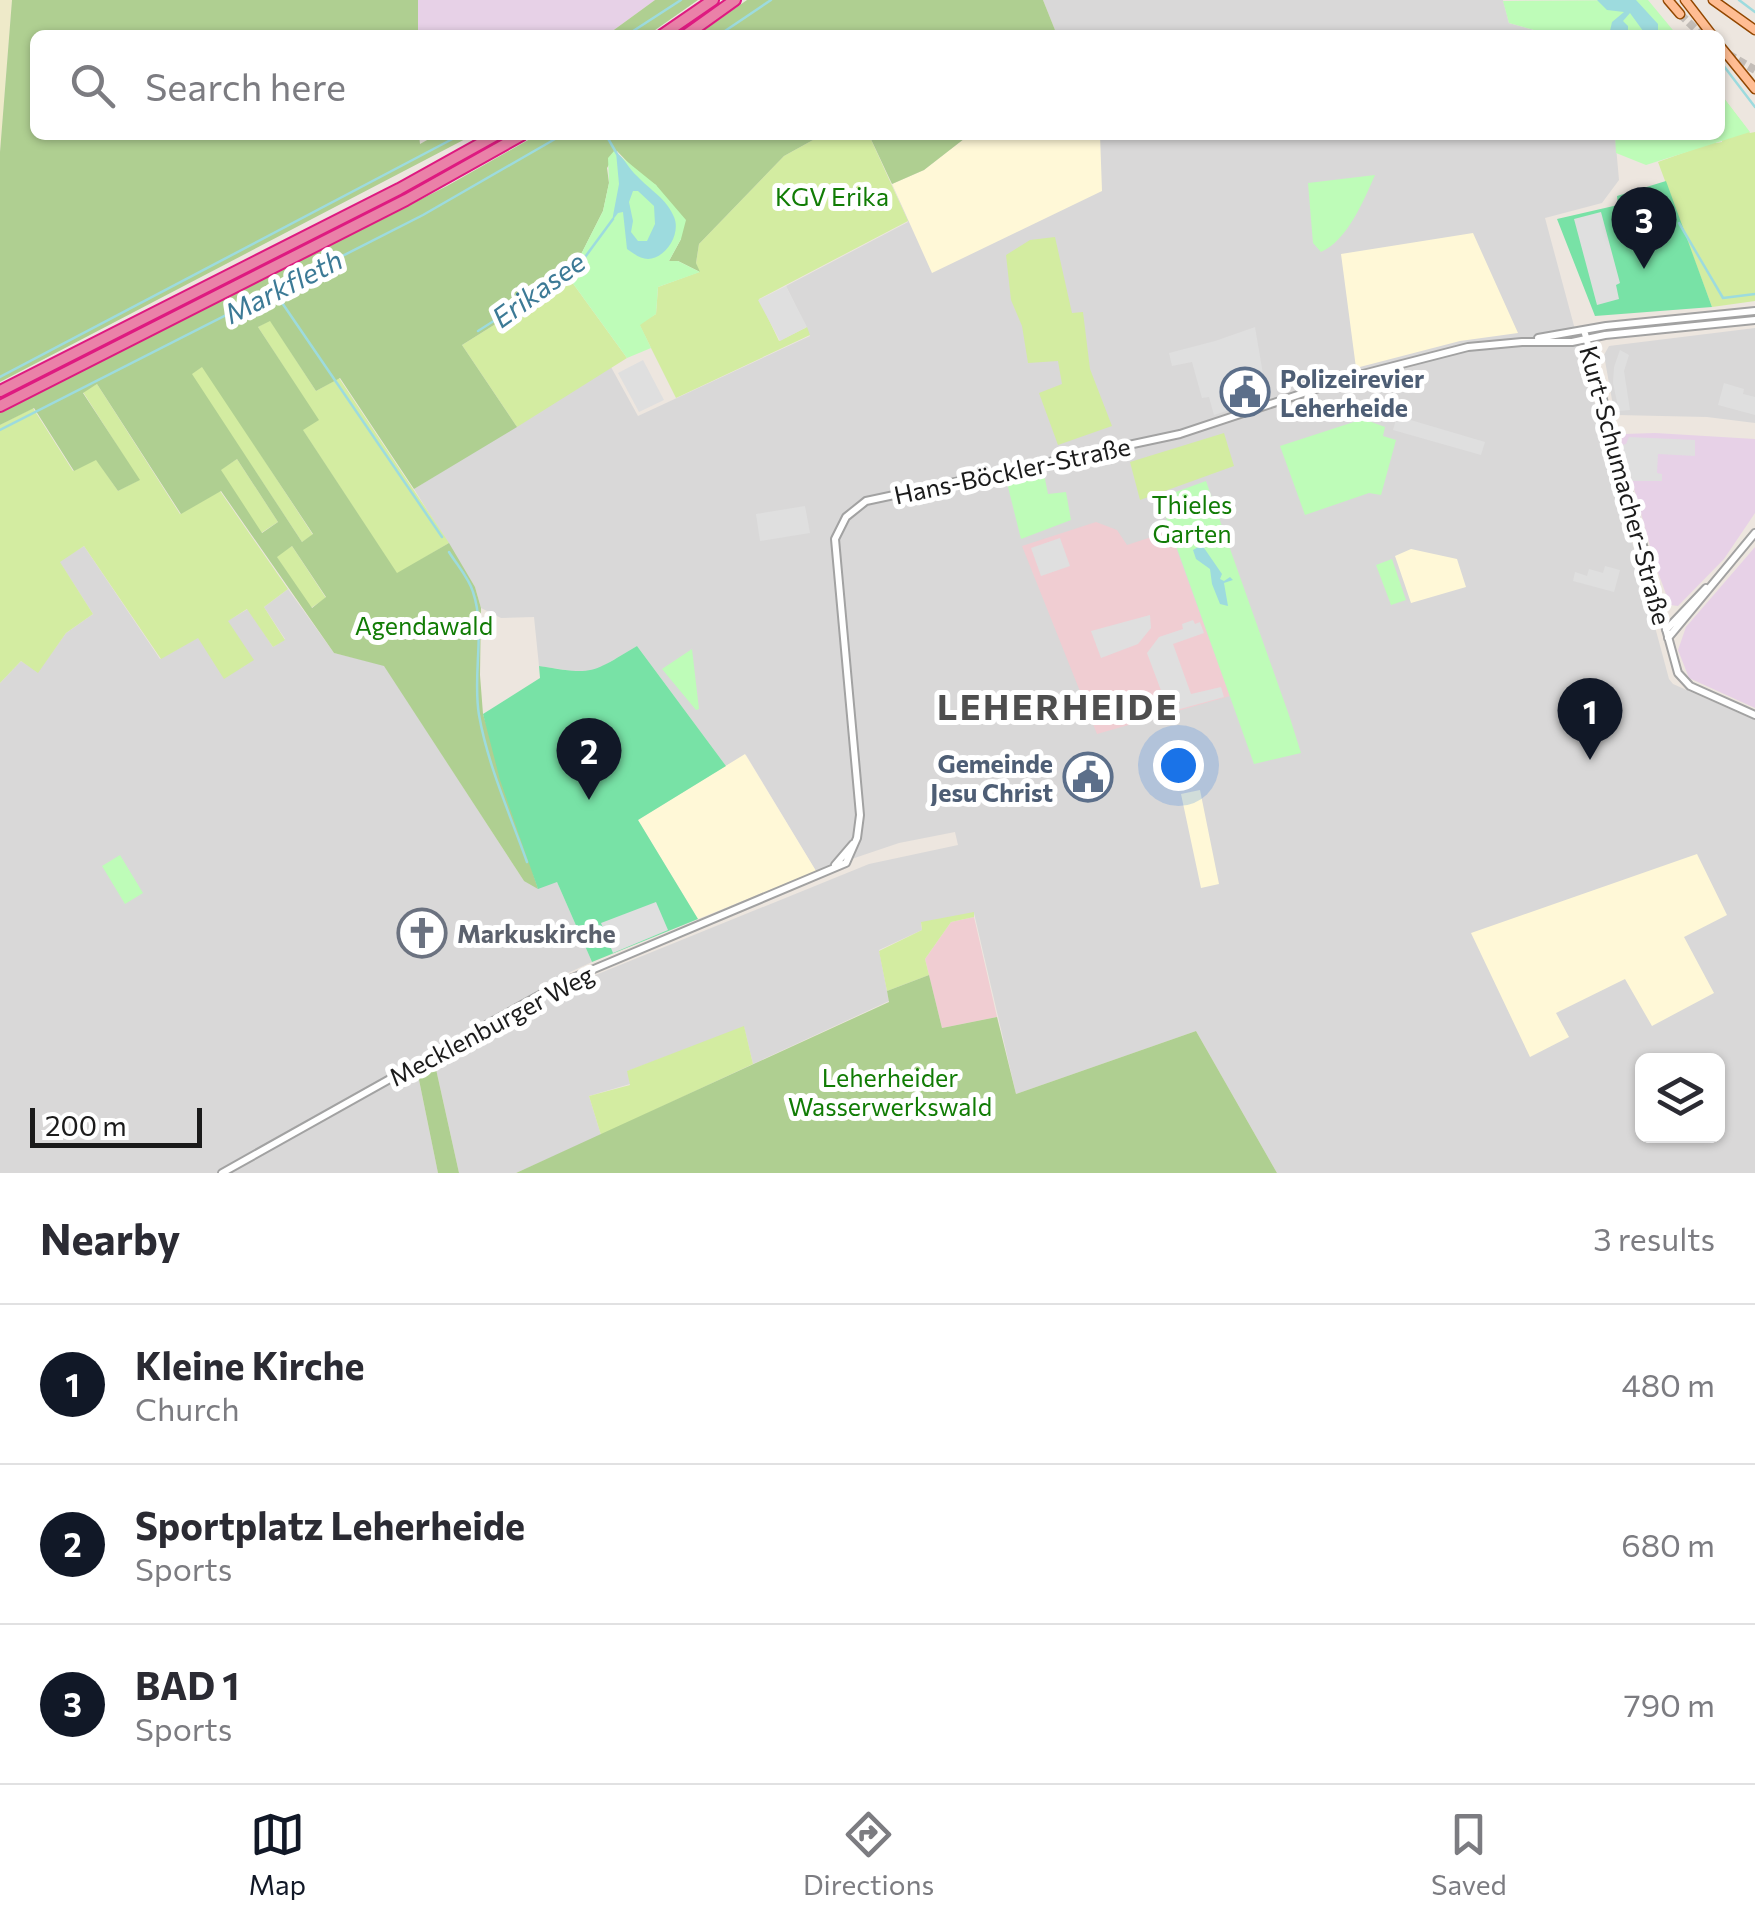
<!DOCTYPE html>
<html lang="en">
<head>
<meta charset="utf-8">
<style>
	body { margin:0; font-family:Commissioner,sans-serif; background:#f2f2f3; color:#2b2b33 }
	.controls { position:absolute; right:30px; bottom:30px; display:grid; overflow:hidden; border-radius:15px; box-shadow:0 2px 8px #0004 }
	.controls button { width:90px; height:90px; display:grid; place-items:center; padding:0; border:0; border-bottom:2px solid #e1e1e2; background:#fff; color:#2b2b33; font:50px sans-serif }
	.scale { position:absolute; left:30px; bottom:25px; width:172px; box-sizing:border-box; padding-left:10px; border:5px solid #1b1b1b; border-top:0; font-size:28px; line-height:35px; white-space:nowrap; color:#1b1b1b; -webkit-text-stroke:8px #fff; paint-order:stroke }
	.you { position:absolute; left:1178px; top:765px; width:35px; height:35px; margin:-25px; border:8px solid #fff; border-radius:50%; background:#1a73e8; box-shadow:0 0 0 15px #1a73e833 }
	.badge { display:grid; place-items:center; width:65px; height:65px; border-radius:50%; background:#111827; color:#fff; font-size:32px; font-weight:700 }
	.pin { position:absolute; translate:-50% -82px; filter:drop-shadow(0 2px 5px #0008) }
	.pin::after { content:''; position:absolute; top:52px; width:35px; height:30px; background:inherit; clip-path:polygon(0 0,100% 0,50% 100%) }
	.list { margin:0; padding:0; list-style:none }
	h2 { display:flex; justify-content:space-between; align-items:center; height:130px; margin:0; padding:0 40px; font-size:42px }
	h2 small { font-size:32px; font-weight:400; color:#7c7c81 }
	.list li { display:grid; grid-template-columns:65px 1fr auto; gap:30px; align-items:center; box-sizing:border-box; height:160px; padding:0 40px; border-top:2px solid #e1e1e2 }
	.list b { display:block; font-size:38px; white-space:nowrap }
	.list p { margin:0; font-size:32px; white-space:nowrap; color:#7c7c81 }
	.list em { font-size:32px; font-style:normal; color:#7c7c81 }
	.icon { flex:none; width:55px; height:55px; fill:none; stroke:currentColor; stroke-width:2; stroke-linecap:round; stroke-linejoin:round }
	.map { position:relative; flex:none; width:1755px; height:1173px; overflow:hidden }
	.search { position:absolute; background:#fff; box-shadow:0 2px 8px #0004; left:30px; right:30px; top:30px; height:110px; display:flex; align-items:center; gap:25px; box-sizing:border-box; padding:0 35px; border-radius:15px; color:#7c7c81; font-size:38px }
	.sheet { height:610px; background:#fff }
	nav { display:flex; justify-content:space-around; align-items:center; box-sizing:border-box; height:140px; border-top:2px solid #e1e1e2; background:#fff; font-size:28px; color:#7c7c81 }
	nav a { display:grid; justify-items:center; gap:5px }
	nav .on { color:#111827 }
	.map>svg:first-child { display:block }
</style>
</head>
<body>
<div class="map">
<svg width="1755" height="1173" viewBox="0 0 1755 1173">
	<rect width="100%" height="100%" fill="#ede6df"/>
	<!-- residential -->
	<path fill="#d9d8d8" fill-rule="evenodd" d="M1043 0H1503L1509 23 1552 35H1057Z
		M969 135H1615L1619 180 1602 203 1545 218 1669 679 1673 684 1755 720V1173H1277L1196 1031 1016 1094 974 913 921 923 922 930 879 950 889 1001 753 1064 744 1027 628 1071 630 1084 589 1096 601 1135 516 1173H459L434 1060 417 1070 438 1173H0V683L21 661 38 672 66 633 93 614 59 561 84 546 160 659 248 609 273 647 285 639 264 607 288 589 334 653 384 665 524 881 557 882 592 962 557 978 561 989 869 864 958 845 955 832 899 843 816 871 746 755 726 766 637 646 595 671 585 673 539 666 534 617 501 618 481 608 475 587 414 489 611 367 638 416 810 336 786 286 908 222 892 184 924 170ZM1642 1060H1718V1136H1642Z
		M1755 328V423L1707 417 1617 415 1614 411 1604 355 1609 346Z"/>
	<!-- commercial -->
	<path fill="#f0cdd2" d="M1096 522 1117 530 1127 545 1170 531 1230 696 1097 734 1022 546Z
		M974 917 997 1017 942 1028 925 959 951 922Z"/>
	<!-- industrial -->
	<path fill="#e7d1e7" d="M418 0H655L607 35H418Z
		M1655 433 1755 439V513L1724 559 1678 606 1670 605 1655 564 1621 441 1624 434Z
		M1755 547V708L1689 678 1678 650 1686 627Z"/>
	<!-- education -->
	<path fill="#fff8d7" d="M969 135H1100L1102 191 932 273 892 184 924 170Z
		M1473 233 1518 333 1460 341 1356 368 1341 254Z
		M1411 549 1457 559 1466 587 1411 603 1395 556Z
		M745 754 816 871 698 919 638 820Z
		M1200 790 1219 884 1201 888 1181 794Z
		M1697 854 1727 915 1684 937 1714 993 1652 1026 1625 979 1556 1013 1569 1037 1530 1057 1471 933Z"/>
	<!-- farmland -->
	<path fill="#eeeac9" d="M0 0H12L0 152Z"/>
	<!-- grass -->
	<path fill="#d3eca1" d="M1720 93 1750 133 1755 132V301L1712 307 1658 162 1716 141V143L1722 142Z
		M822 135H869L908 221 759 299 779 341 807 327 810 335 676 398 639 324 656 314 658 287 699 272 696 263 699 244 784 156Z
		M1055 237 1072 313 1083 312 1090 369 1112 426 1058 445 1039 393 1062 384 1058 361 1028 363 1022 326 1011 300 1006 255 1030 240Z
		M569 278 627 358 517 427 462 345Z
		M270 320 316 391 339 378 449 543 397 574 302 429 318 420 258 327Z
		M203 366 313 535 302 542 191 374Z
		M97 384 180 514 220 491 288 589 264 607 285 640 273 647 247 609 228 621 254 660 224 679 198 638 161 659 84 546 60 562 93 614 66 633 38 673 21 661 0 683V425L33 408 73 471 96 459 118 491 139 480 83 392Z
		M1224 433 1234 466 1140 500 1130 462Z
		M237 459 278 522 261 533 220 470Z
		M292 546 326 598 311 608 276 556Z
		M974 912V917L951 922 925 959 929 975 887 991 879 951 922 930 921 922Z
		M744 1026 753 1064 601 1135 589 1096 630 1085 627 1071Z"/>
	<!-- forest -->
	<path fill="#afcf91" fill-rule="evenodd" d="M12 0H418V35H35V135H419L420 144 436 135H473L0 382V152Z
		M655 0H698L648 35H607Z
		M747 0H1043L1057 35H697Z
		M537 135H822L784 156 699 244 696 263 700 272 678 261H669L681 239 656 185 641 176 617 151 607 168 609 183 603 211 569 278 462 345 517 427 414 489 340 378 316 391 270 321 258 327 319 420 303 430 397 573 449 543 475 587 481 608 480 675 483 714 538 889 524 881 384 666 334 653 221 491 181 514 97 384 83 393 140 480 118 491 96 460 74 471 34 408 0 425V412L447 186ZM202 367 313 534 302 542 192 374ZM237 459 278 522 262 533 221 470ZM292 546 326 597 312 608 277 557Z
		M869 135H969L924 170 892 184Z
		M929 975 942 1028 997 1017 1016 1094 1196 1031 1277 1173H516L889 1002 887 991Z
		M434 1060 459 1173H438L417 1070Z"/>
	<!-- park -->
	<path fill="#befcb8" d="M1648 0 1677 35H1552L1509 23 1503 1Z
		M1720 93 1750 132 1646 165 1616 153 1615 135H1720Z
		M614 151 656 185 686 220 681 239 669 261H678L700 272 658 287 656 314 640 325 651 348 627 358 569 278 603 211 609 183 608 158Z
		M1375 175C1364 200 1347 241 1321 252L1313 243 1308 183Z
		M1363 419 1385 427 1383 436 1396 440 1381 495 1369 493 1305 515 1280 446Z
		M1044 474 1048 494 1066 492 1071 520 1021 539 1007 483Z
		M1206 481 1290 718 1301 753 1254 764 1159 498Z
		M1392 559 1406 600 1391 605 1376 565Z
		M692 649 699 709 696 710 662 669Z
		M120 855 143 893 125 904 102 866Z"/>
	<!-- pitch -->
	<path fill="#78e2a6" d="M1666 181 1712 307 1595 316 1557 219 1618 205 1617 196Z
		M637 646 726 766 638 820 698 919 592 962 557 882 538 889 500 780 483 714 540 678 539 666C594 675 590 674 637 646Z"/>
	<!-- parking -->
	<path fill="#dfdfdf" d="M1601 212 1620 283 1616 285 1619 299 1597 305 1574 219Z
		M786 286 807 327 780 341 758 300Z
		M1255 327 1263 374 1231 379 1235 408 1214 415 1209 397 1202 398 1192 362 1172 366 1169 353 1215 341Z
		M1620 350 1629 355 1624 371 1630 410 1619 411 1613 383 1614 367Z
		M643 360 664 400 639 412 618 373Z
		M1724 383 1744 389 1743 394 1755 397V415L1718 405Z
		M1397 416 1485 442 1481 455 1393 430Z
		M1629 437 1695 440V456L1658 454 1657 473 1662 474V481H1632L1622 445 1626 444Z
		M805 506 810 533 760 541 756 514Z
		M1060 538 1070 566 1041 576 1031 548Z
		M1605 566 1620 570 1614 592 1573 581 1575 572 1587 576 1589 569 1603 573Z
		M1150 615 1151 628 1138 644 1101 658 1091 631Z
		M1193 620 1195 624 1200 622 1204 633 1173 644 1191 694 1221 687 1224 697 1169 712 1147 653 1159 637 1183 629 1182 624Z
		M656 902 668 930 613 953 601 923Z"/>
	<!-- water -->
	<path fill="#9ddbde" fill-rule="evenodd" d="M1597 0H1636L1658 24V35H1646L1630 13 1623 21 1628 26V35H1613L1610 31 1612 22 1624 12 1607 10Z
		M616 152C625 159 629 169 637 176 650 190 667 199 674 217 681 233 667 258 648 259 640 259 633 253 627 249L623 212 618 213 612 221 619 184ZM633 191H638L654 206 655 224 647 241H638L631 232 633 221 629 202Z
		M1202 545 1222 574 1220 579 1224 581 1230 577 1233 580 1224 583 1228 606 1220 604 1212 584 1210 569 1196 559 1193 550Z"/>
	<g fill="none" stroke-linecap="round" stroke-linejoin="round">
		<!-- stream -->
		<path stroke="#9ddbde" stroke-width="2.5" d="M1739 0 1755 12
			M627 35 681 0
			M719 35 771 0
			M1720 61 1755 107
			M606 135 617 154
			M1679 223 1723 298 1755 294
			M274 291 442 537
			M478 331 577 268 613 219
			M0 377 460 135
			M0 430 423 215 562 135
			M449 552C457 565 469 578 473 592 486 630 472 675 479 715 488 766 510 814 527 862"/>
		<!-- primary-tunnel -->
		<path stroke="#c3bdb8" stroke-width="8" stroke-dasharray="8 4" stroke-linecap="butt" d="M1680 14 1702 35
			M1728 54 1755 70"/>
		<!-- tertiary casing -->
		<g stroke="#a2a2a2" stroke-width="10">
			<path id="tertiary" d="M1584 330 1678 673 1690 686 1755 715
				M1538 338 1606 326 1755 311
				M1666 630 1706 588
				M1668 638 1755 533
				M835 865 853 844
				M222 1173 563 982 846 863 857 838 860 815 835 539 846 517 866 501 1180 434 1355 376 1468 347 1522 342H1572L1605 335 1755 320"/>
		</g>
		<!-- primary casing -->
		<g stroke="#924700" stroke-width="11">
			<path id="primary" d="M1668 0 1680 14
				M1685 0 1712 35
				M1713 0 1755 30
				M1720 46 1755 89"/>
		</g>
		<!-- motorway casing -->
		<g stroke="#de1a80" stroke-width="14">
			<path id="motorway" d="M662 35 713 0
				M686 35 735 0
				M0 391 399 189 496 135
				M0 406 406 200 522 135"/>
		</g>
		<!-- tertiary -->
		<use href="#tertiary" stroke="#fff" stroke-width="6"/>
		<!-- primary -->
		<use href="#primary" stroke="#ffbd93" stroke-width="8"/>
		<!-- motorway -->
		<use href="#motorway" stroke="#ea81a8" stroke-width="10"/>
	</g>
	<!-- icons -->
	<defs>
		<g id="civic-ring" transform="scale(2.5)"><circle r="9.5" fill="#fff" stroke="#5c6f8a" stroke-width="1.5"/><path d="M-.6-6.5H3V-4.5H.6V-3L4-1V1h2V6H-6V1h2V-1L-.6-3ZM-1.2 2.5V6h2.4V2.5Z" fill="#5c6f8a"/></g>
		<g id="church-ring" transform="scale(2.5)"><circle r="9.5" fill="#fff" stroke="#6b7280" stroke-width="1.5"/><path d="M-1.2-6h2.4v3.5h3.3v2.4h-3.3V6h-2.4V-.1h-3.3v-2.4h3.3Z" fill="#6b7280"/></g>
	</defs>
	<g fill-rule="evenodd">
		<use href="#civic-ring" x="1245" y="392"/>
		<use href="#civic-ring" x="1088" y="777"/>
		<use href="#church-ring" x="422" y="933"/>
	</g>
	<g text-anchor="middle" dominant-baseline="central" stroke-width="10" stroke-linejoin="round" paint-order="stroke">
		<!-- park labels -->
		<g font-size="25" fill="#117c05" stroke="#fff">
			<text x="832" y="196">KGV Erika</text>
			<text x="1192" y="504">Thieles<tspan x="1192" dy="29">Garten</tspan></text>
			<text x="424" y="625">Agendawald</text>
			<text x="890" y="1077">Leherheider<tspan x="890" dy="29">Wasserwerkswald</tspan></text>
		</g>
		<!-- service labels -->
		<g font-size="25" font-weight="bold" fill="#4e5e75" stroke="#fff" text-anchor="start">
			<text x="1280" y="378">Polizeirevier<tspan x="1280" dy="29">Leherheide</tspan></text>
			<text x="1053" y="763" text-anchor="end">Gemeinde<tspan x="1053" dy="29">Jesu Christ</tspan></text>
		</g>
		<!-- street labels -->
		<g font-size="25" fill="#1b1b1b" stroke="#fff">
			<text transform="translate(1012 470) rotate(-12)">Hans-Böckler-Straße</text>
			<text transform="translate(1626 485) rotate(75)">Kurt-Schumacher-Straße</text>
			<text transform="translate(491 1025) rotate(-28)">Mecklenburger Weg</text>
		</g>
		<!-- worship labels -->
		<g font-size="25" font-weight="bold" fill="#5b616d" stroke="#fff" text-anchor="start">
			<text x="457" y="933">Markuskirche</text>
		</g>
		<!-- water labels -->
		<g font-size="28" font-style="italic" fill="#3c7a96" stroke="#fff">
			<text transform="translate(283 286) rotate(-27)">Markfleth</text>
			<text transform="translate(538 289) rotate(-36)">Erikasee</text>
		</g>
		<!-- district labels -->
		<g font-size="35" font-weight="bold" letter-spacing="2.5" fill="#4e4e4e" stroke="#fff">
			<text x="1058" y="705">LEHERHEIDE</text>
		</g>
	</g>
</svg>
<div class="controls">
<button><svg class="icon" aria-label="layers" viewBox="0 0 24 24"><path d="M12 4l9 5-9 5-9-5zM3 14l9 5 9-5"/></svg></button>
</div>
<div class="scale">200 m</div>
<div class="you"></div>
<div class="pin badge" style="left:1590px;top:760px">1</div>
<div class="pin badge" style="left:589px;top:800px">2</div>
<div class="pin badge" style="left:1644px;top:269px">3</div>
<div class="search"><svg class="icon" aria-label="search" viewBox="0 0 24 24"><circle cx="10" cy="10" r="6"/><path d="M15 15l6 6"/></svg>Search here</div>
</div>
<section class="sheet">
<h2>Nearby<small>3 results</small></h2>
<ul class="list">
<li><span class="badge">1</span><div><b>Kleine Kirche</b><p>Church</p></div><em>480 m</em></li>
<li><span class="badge">2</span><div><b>Sportplatz Leherheide</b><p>Sports</p></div><em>680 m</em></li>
<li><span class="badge">3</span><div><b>BAD 1</b><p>Sports</p></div><em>790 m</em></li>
</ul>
</section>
<nav>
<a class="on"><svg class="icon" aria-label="map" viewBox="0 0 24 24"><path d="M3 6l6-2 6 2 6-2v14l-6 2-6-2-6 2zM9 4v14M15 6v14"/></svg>Map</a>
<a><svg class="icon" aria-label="directions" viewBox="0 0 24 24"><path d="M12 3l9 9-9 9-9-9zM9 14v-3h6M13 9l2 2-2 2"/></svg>Directions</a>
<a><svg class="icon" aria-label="saved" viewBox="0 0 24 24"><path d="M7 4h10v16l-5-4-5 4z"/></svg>Saved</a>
</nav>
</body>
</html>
